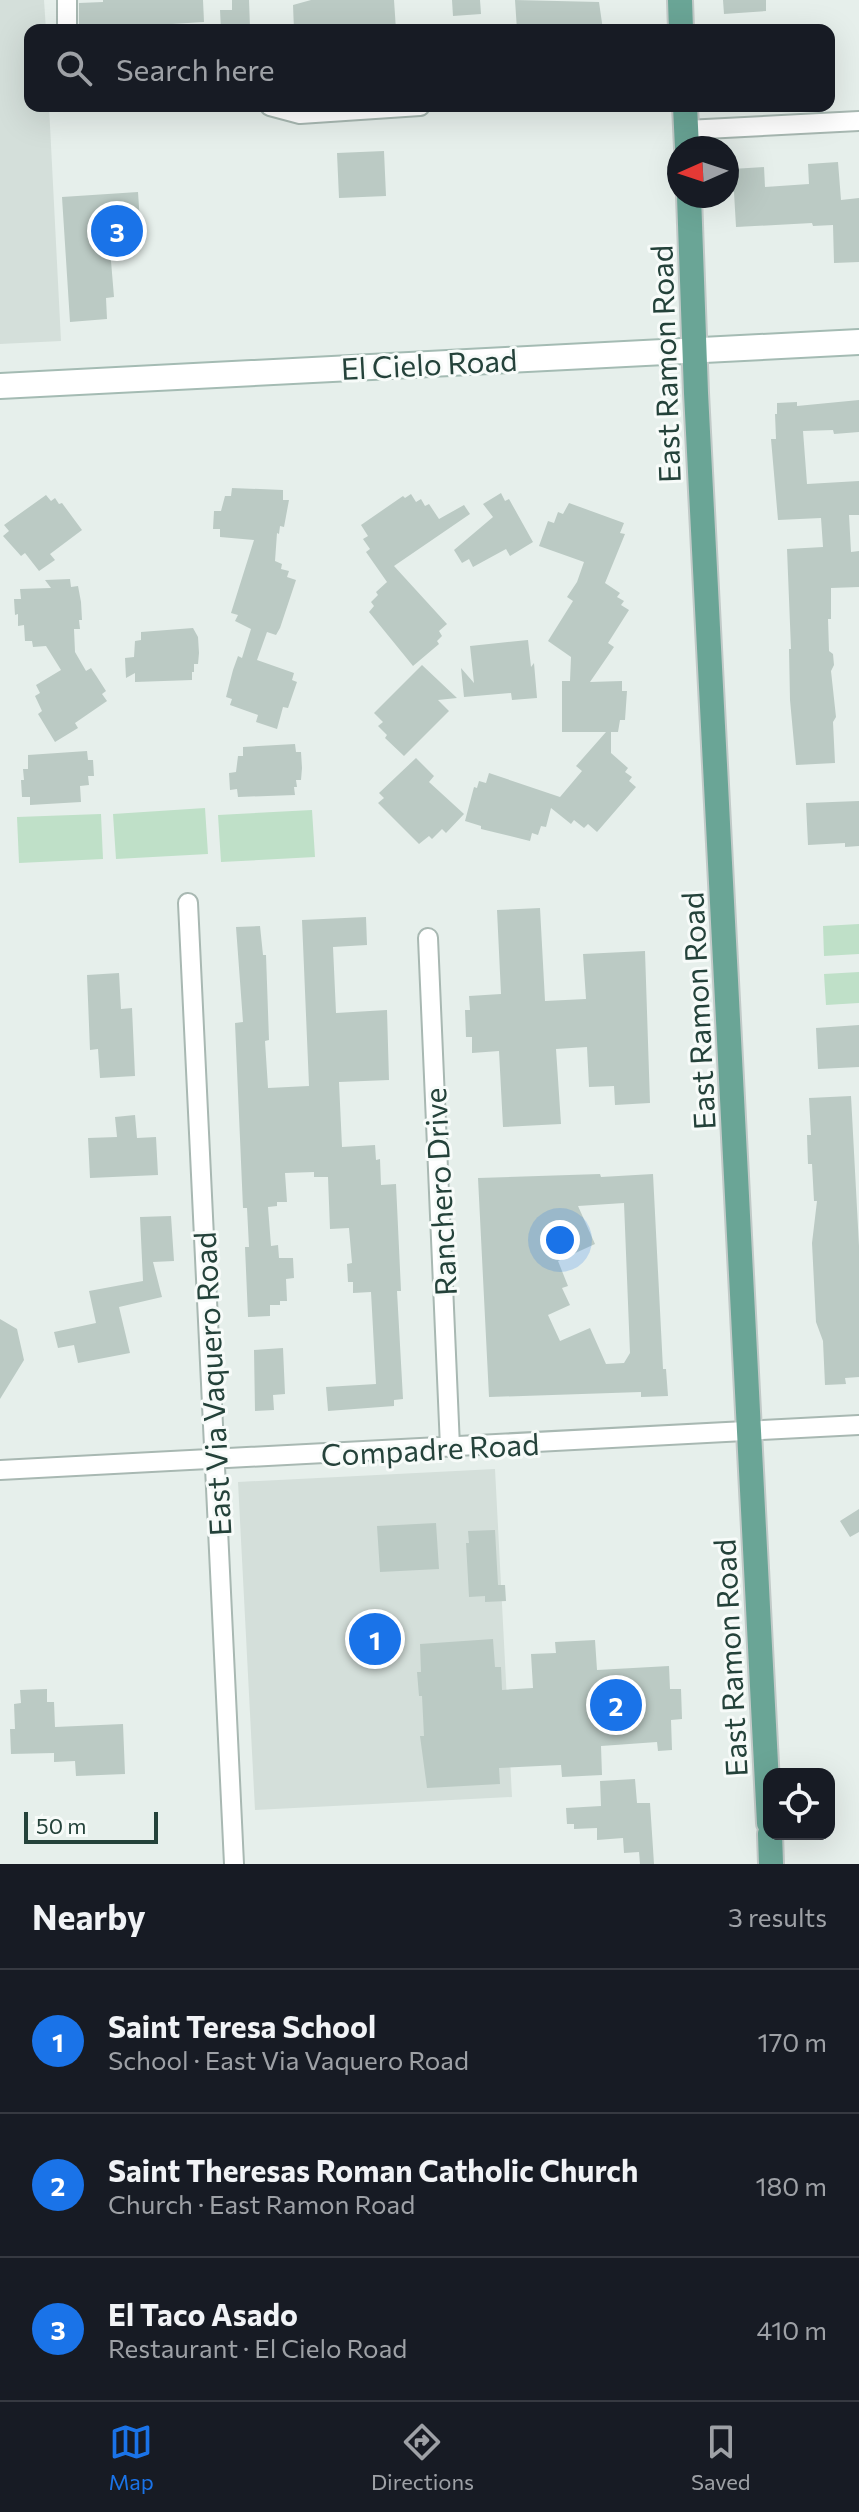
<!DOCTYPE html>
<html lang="en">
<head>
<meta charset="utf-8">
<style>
	body { margin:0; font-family:Commissioner,sans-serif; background:#20242c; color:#f1f3f6 }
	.controls { position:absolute; right:24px; bottom:24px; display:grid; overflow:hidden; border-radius:16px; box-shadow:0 8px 32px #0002 }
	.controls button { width:72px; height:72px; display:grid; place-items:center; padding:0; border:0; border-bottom:2px solid #363941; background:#171b24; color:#f1f3f6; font:40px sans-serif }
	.compass { position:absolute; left:667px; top:136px; width:72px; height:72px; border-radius:50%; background:#171b24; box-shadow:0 8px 32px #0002; rotate:267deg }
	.scale { position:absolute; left:24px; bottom:20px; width:134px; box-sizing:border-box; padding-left:8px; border:4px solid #24423a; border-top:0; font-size:22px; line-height:28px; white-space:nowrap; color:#24423a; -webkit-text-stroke:6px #f7fbf9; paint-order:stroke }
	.you { position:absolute; left:560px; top:1240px; width:28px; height:28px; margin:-20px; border:6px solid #fff; border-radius:50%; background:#1a73e8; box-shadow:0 0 0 12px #1a73e833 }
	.badge { display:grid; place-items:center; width:52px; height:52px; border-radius:50%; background:#1a73e8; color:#fff; font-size:26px; font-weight:700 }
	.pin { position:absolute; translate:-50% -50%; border:4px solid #fff; box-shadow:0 2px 8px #0006 }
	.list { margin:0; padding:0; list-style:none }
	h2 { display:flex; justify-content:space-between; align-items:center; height:104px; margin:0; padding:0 32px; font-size:34px }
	h2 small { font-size:26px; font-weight:400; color:#9ea1a6 }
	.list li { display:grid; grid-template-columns:52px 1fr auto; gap:24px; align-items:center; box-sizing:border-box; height:144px; padding:0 32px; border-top:2px solid #363941 }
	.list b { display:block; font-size:30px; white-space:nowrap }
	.list p { margin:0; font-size:26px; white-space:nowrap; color:#9ea1a6 }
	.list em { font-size:26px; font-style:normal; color:#9ea1a6 }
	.icon { flex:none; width:44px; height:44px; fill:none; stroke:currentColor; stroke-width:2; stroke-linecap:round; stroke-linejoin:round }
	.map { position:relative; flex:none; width:859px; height:1864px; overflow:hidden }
	.search { position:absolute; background:#171b24; box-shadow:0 8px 32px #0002; left:24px; right:24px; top:24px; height:88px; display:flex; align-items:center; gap:20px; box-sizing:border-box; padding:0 28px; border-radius:16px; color:#9ea1a6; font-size:30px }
	.sheet { height:536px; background:#171b24 }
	nav { display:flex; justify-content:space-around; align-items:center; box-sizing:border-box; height:112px; border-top:2px solid #363941; background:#171b24; font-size:22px; color:#9ea1a6 }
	nav a { display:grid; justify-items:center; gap:4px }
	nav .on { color:#1a73e8 }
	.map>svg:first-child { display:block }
</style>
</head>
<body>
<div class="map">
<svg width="859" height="1864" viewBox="0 0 859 1864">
	<rect width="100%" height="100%" fill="#e6efeb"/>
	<!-- built -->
	<path fill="#d4dfda" d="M0 0H44L46 30H30V106H49L61 341 0 344Z
		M495 1469 512 1797 255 1810 238 1482Z"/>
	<!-- green -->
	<path fill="#bfe0c8" d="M205 808 208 854 116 859 113 814Z
		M312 810 315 857 221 862 218 815Z
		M101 814 103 859 19 863 17 817Z
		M859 924V954L824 956 823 926Z
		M859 972V1003L826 1005 824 974Z"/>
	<!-- building -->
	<path fill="#bbcac4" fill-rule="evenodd" d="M103 0H203L204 22 172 24 173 30H79V3L103 2Z
		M232 0H249L250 28 221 30 220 10H232Z
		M311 0H394L396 30H294L293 5Z
		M452 0H480L481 14 453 16Z
		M515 0 599 2 603 30H584V26L517 30Z
		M723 0H766V11L724 14Z
		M384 151 386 196 339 198 337 153Z
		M838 162 841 200 859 198V262L834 263 833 225 813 226 812 223 736 227 734 192H731L732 169 764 167 765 187 809 184 808 164Z
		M138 192 141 237 121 239 122 249H110L114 297 106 298 107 319 70 322 62 197Z
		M859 400V432L834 434 833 430 803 431 807 484 859 481V515H849L851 552 859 551V587L831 588V619H828L829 651 833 654 834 665 831 671 836 717 833 722 835 763 796 765 790 700 789 649H791L787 549 823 547 821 518 778 520 771 439H776L775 414H777V403L797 402V406Z
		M232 488 283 490V500H289L284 527 280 526 279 534 277 533 275 561 282 564 281 569 289 571 287 577 296 580 280 628 276 635 267 632 257 660 294 673 292 680 297 682 288 708 283 707 277 729 256 722 258 715 230 705 232 699 226 697 233 670 238 656 242 658 251 629 235 621 238 615 231 613 254 540 220 537V529H213L214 511H221L225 496H231Z
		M501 493 505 501 509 499 533 542 510 556 506 549 473 567 469 559 462 563 454 550 493 517 483 504Z
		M411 494 416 502 421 499 425 506 429 504 439 519 464 505 470 514 394 566 447 624 439 631 442 636 437 641 439 644 413 666 369 612 374 606 371 602 378 595 376 592 387 582 366 552 370 549 363 539 368 536 361 525 403 496 405 498Z
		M46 495 51 501 55 498 59 504 62 503 82 530 50 554 55 560 39 571 25 553 21 556 3 536 9 531 4 525Z
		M569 503 624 523 620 533 625 534 605 583 620 593 617 597 624 601 621 605 629 610 608 643 614 647 590 682 622 681V691H627L625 720H620L618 732H611V753L628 768 625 772 632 777 629 781 636 787 597 832 588 824 584 828 574 820 571 824 551 808 546 827 541 826 538 835 532 833 530 841 481 829V826L465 821 474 787 477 788 479 781 486 783 489 773 560 797 582 771 576 766 606 732H562V681H570L571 657 548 641 573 601 567 597 577 582 584 562 539 546 548 521 554 523 558 512 563 514Z
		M70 579 71 587 78 586 81 602 82 620H79L80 629H74L75 652 86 671 91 668 97 677 106 691 102 694 107 701 75 723 78 728 55 742 38 714 42 711 35 696 40 693 36 685 61 670 46 646 33 647 32 641H25L24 625 18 626V614L15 615 14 599H21L20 589 51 588 45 580Z
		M193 628 198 637 199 653 198 664H194V672H192V680L135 682V673L126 678 125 658 134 657 135 641 141 640V632Z
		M528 640 531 667 534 663 537 698 512 700 511 693 464 697 461 668 474 683 470 646Z
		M422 665 457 698 438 700 449 711 404 756 385 738 387 735 378 726 383 722 374 713Z
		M295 744 296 752H301L302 768 301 780H296L297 787H294L295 795 238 797 237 789 230 790 229 773 236 772 238 756H243V747Z
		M87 751 88 760H93L94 776H88L89 785 80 786 81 802 30 805V797H22L21 780H24L23 769H28V755Z
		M416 758 434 776 429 782 464 814 446 833 442 829 432 839 429 836 419 844 378 803 384 798 379 793Z
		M859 801V846L845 847V843L808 845 806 803Z
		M540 908 545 1001 586 999 583 954 645 951 650 1103 615 1105 614 1086 589 1087 587 1047 556 1049 561 1124 503 1127 499 1051 472 1053V1037H466L465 1010H470L469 996 501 994 497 910Z
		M366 917 367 945 333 947 336 1013 387 1010 389 1080 339 1082 342 1147 375 1145 376 1160 380 1159 381 1185 396 1184 401 1291H397L403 1399 394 1400V1406L328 1411 326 1387 376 1384 371 1292 353 1293V1282H348L347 1264 352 1263 349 1228 330 1229 328 1177H314V1172L285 1173 287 1202H277V1206L268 1207 271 1246 278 1245 279 1258H293L294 1278 286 1279 287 1301H280V1305H270V1316L248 1317 245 1247H249L247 1208H243L235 1023 243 1022 236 927 260 926 263 955H266L269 1040 265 1041 268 1088 309 1086 302 920Z
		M119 973 121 1009 132 1008 135 1076 100 1078 98 1049 90 1050 87 975Z
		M859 1025V1067L818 1069 816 1028Z
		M851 1096 859 1246V1377L845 1378 846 1384 825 1385 823 1341 816 1322 812 1243 817 1201H814L812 1164H808L807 1135H811L809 1098Z
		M135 1115 137 1138 156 1137 158 1175 90 1178 88 1138 117 1137 115 1117Z
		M600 1174 601 1177 653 1174 663 1369H666L668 1396 641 1397V1392L489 1397 478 1178ZM624 1203 630 1353 624 1363 606 1364 590 1328 560 1341 548 1315 570 1305 562 1288 568 1286 558 1261 595 1244 578 1206Z
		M171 1216 174 1261 153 1262 162 1297 119 1307 130 1353 78 1363 74 1345 58 1348 54 1332 96 1323 89 1291 143 1281 140 1217Z
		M0 1319 17 1329 24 1360 0 1399Z
		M283 1348 285 1394 273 1395 274 1410 255 1411 254 1350Z
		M859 1509V1532L850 1537 840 1521Z
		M436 1523 439 1569 380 1572 377 1526Z
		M495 1530 498 1585H505L506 1601 485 1602V1596L469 1597 466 1543H469L468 1531Z
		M493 1639 495 1667H501L502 1690 533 1688 531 1654 556 1653 555 1642 595 1640 597 1670 669 1666 670 1689H681L682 1719 671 1720 672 1750 658 1751 657 1742 601 1746 602 1775 562 1777 561 1765 499 1768 500 1784 427 1788 420 1736H424L422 1696H419L417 1672H421L420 1644Z
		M47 1689V1702H54L55 1727 123 1724 125 1774 76 1776 75 1761 54 1762V1753L11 1754 10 1729H15L14 1704 21 1703 20 1690Z
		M635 1779 637 1803H650L654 1864H640L639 1852 624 1853 623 1838 597 1840V1828L574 1829V1824H567L566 1808 601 1806 600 1781Z"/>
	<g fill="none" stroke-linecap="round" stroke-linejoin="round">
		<!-- street casing -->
		<g stroke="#a8b8b2" stroke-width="22">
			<path id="street" d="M67 0V30
				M270 106 300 114 420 106
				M686 130 859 121
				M188 903 234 1864
				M428 938 450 1447
				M0 1470 859 1425"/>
		</g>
		<!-- secondary casing -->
		<g stroke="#a4bbb3" stroke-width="28">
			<path id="secondary" d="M0 386 859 342"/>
		</g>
		<!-- primary casing -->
		<g stroke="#c2cac8" stroke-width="28">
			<path id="primary" d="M680 0 681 30
				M685 106 687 148
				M689 196 696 393 769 1823
				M770 1834 771 1864"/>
		</g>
		<!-- street -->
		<use href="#street" stroke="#fff" stroke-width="18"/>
		<!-- secondary -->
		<use href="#secondary" stroke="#fff" stroke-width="24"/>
		<!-- primary -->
		<use href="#primary" stroke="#6aa596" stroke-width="24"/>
	</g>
	<g text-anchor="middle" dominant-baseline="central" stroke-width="6" stroke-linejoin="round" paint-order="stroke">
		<!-- street labels -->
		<g font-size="30" fill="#24423a" stroke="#f7fbf9">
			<text transform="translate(429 363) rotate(-3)">El Cielo Road</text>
			<text transform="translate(664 364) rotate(-92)">East Ramon Road</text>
			<text transform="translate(697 1011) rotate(-93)">East Ramon Road</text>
			<text transform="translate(439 1192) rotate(-93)">Ranchero Drive</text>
			<text transform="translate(211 1384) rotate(-93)">East Via Vaquero Road</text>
			<text transform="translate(430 1448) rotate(-3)">Compadre Road</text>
			<text transform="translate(729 1658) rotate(-93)">East Ramon Road</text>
		</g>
	</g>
</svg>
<div class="controls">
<button><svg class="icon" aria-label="locate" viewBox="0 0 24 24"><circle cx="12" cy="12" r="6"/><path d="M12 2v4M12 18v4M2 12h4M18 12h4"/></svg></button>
</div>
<svg class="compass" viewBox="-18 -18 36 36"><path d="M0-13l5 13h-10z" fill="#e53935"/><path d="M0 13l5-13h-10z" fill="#9ea1a6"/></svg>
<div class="scale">50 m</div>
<div class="you"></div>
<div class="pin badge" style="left:375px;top:1639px">1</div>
<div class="pin badge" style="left:616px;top:1705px">2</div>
<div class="pin badge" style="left:117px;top:231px">3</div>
<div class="search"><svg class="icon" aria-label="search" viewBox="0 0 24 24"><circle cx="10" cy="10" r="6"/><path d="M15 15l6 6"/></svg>Search here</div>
</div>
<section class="sheet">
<h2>Nearby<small>3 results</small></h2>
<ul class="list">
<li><span class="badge">1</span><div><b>Saint Teresa School</b><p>School · East Via Vaquero Road</p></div><em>170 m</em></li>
<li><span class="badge">2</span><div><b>Saint Theresas Roman Catholic Church</b><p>Church · East Ramon Road</p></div><em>180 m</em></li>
<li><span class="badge">3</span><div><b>El Taco Asado</b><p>Restaurant · El Cielo Road</p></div><em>410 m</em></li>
</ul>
</section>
<nav>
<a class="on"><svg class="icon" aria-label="map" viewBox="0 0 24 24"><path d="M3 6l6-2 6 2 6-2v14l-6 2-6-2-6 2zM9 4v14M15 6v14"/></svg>Map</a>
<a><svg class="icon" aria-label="directions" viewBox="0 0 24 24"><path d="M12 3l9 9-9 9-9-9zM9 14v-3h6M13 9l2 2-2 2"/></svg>Directions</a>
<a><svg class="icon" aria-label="saved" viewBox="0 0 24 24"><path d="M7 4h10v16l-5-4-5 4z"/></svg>Saved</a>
</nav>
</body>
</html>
